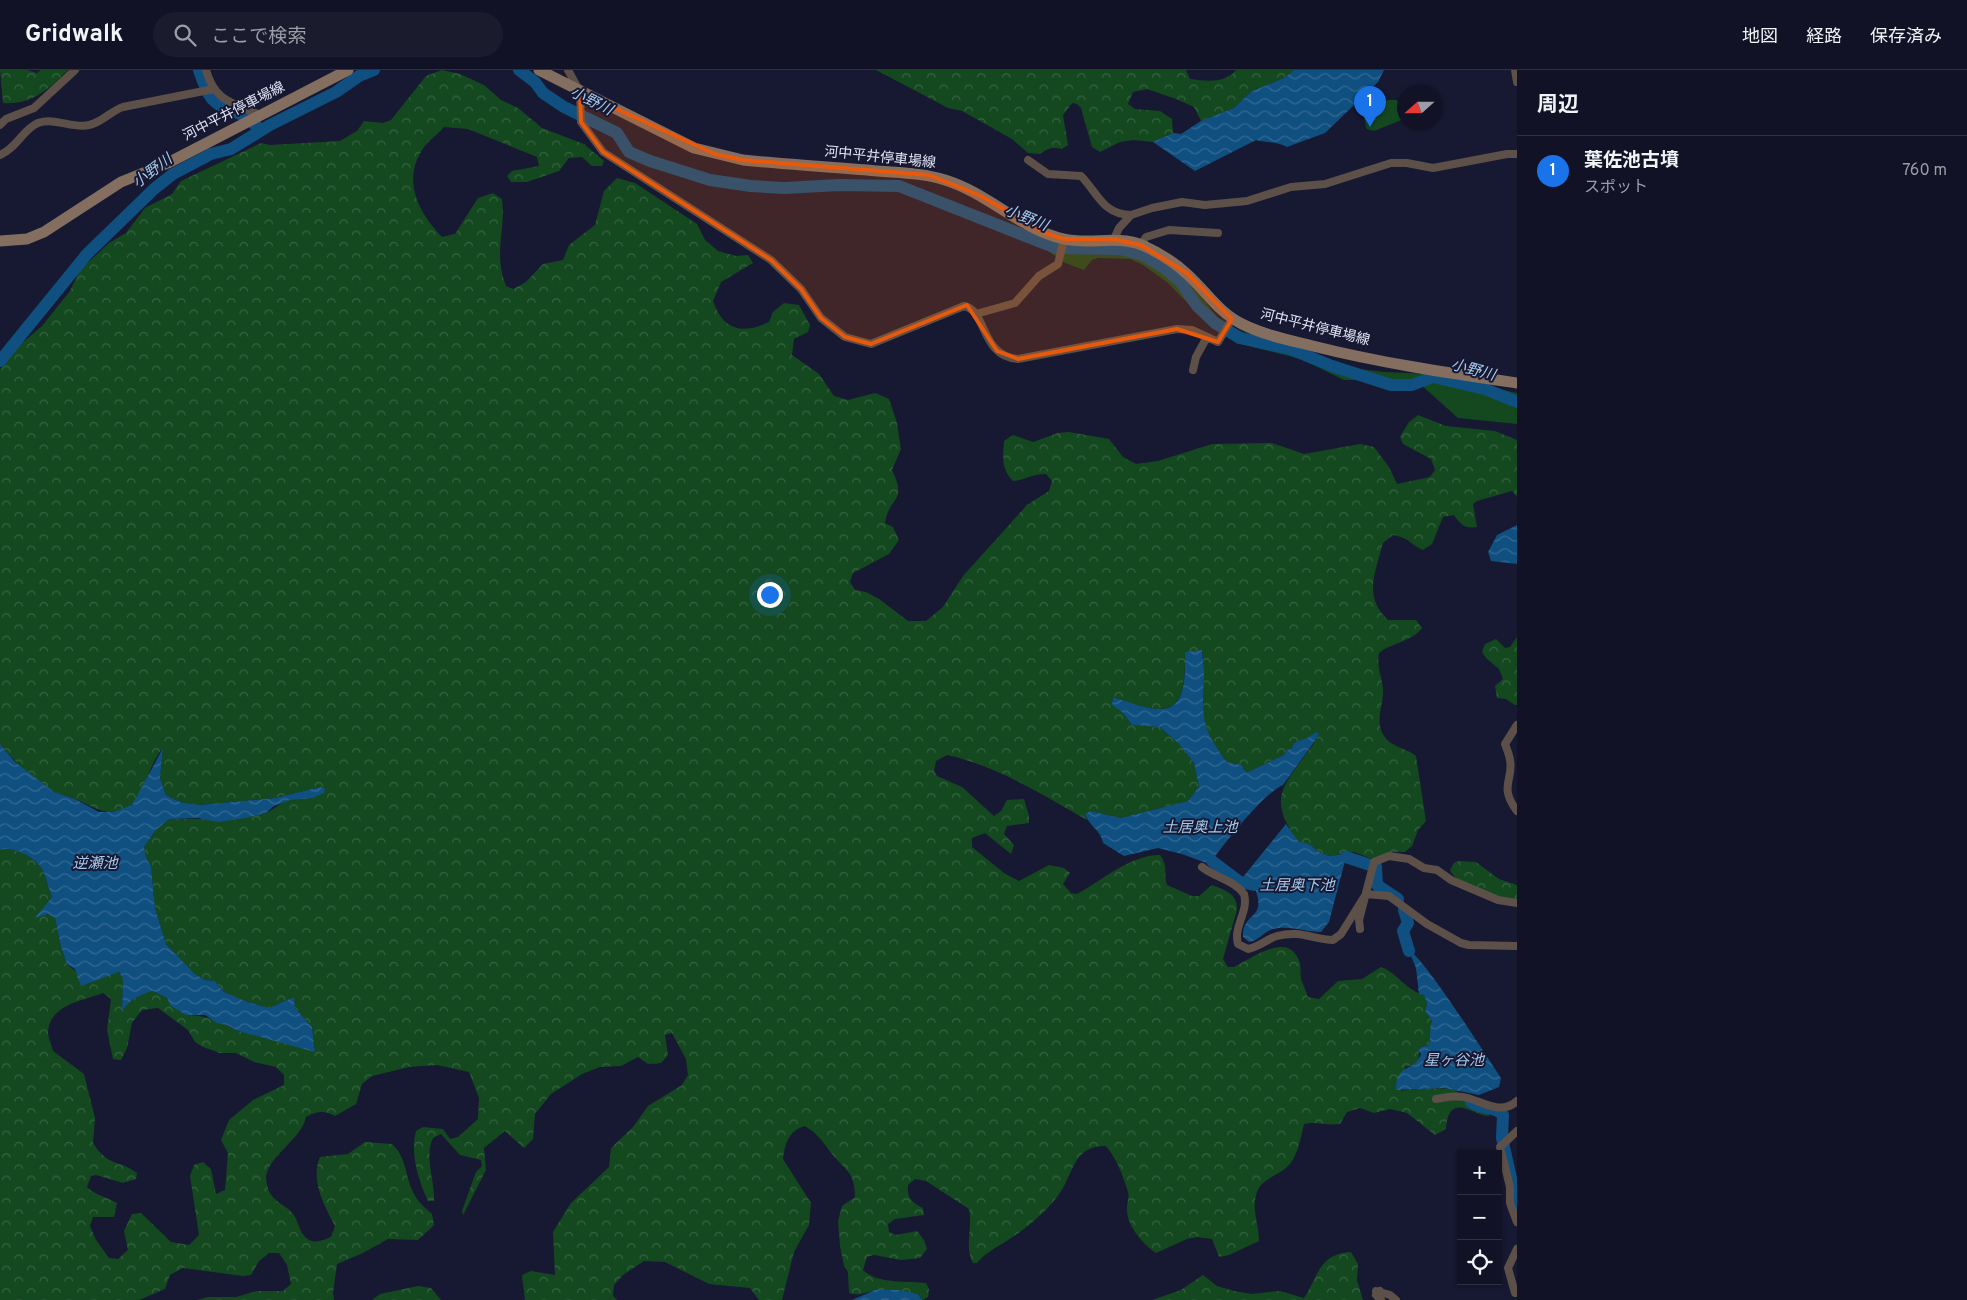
<!DOCTYPE html>
<html lang="ja">
<head>
<meta charset="utf-8">
<style>
	body { margin:0; font-family:Overpass,"Noto Sans JP",sans-serif; background:#1a1b2d; color:#f1f3f6 }
	.controls { position:absolute; right:15px; bottom:15px; display:grid; overflow:hidden; border-radius:0px; box-shadow:0 1px 4px #0004 }
	.controls button { width:45px; height:45px; display:grid; place-items:center; padding:0; border:0; border-bottom:1px solid #303242; background:#111225; color:#f1f3f6; font:25px sans-serif }
	.compass { position:absolute; left:1397px; top:15px; width:45px; height:45px; border-radius:50%; background:#111225; box-shadow:0 1px 4px #0004; rotate:249deg }
	.you { position:absolute; left:769px; top:524px; width:18px; height:18px; margin:-12px; border:4px solid #fff; border-radius:50%; background:#1a73e8; box-shadow:0 0 0 8px #1a73e833 }
	.badge { display:grid; place-items:center; width:32px; height:32px; border-radius:50%; background:#1a73e8; color:#fff; font-size:16px; font-weight:700 }
	.pin { position:absolute; translate:-50% -41px; filter:drop-shadow(0 1px 2px #0008) }
	.pin::after { content:''; position:absolute; top:26px; width:18px; height:15px; background:inherit; clip-path:polygon(0 0,100% 0,50% 100%) }
	.list { margin:0; padding:0; list-style:none }
	h2 { display:flex; justify-content:space-between; align-items:center; height:65px; margin:0; padding:0 20px; font-size:21px }
	h2 small { font-size:16px; font-weight:400; color:#9c9ea7 }
	.list li { display:grid; grid-template-columns:32px 1fr auto; gap:15px; align-items:center; box-sizing:border-box; height:70px; padding:0 20px; border-top:1px solid #303242 }
	.list b { display:block; font-size:19px; white-space:nowrap }
	.list p { margin:0; font-size:16px; white-space:nowrap; color:#9c9ea7 }
	.list em { font-size:16px; font-style:normal; color:#9c9ea7 }
	.icon { flex:none; width:28px; height:28px; fill:none; stroke:currentColor; stroke-width:2; stroke-linecap:round; stroke-linejoin:round }
	.map { position:relative; flex:none; width:1517px; height:1230px; overflow:hidden }
	header { display:flex; align-items:center; gap:30px; box-sizing:border-box; height:70px; padding:0 25px; background:#111225; border-bottom:1px solid #303242 }
	header strong { font-size:24px }
	nav { display:flex; gap:28px; margin-inline-start:auto; font-size:18px }
	.search { width:350px; height:45px; background:#1a1b2d; display:flex; align-items:center; gap:12px; box-sizing:border-box; padding:0 18px; border-radius:28px; color:#9c9ea7; font-size:19px }
	main { display:flex }
	aside { flex:1; background:#111225 }
	.map>svg:first-child { display:block }
</style>
</head>
<body>
<header>
<strong>Gridwalk</strong>
<div class="search"><svg class="icon" aria-label="search" viewBox="0 0 24 24"><circle cx="10" cy="10" r="6"/><path d="M15 15l6 6"/></svg>ここで検索</div>
<nav><a>地図</a><a>経路</a><a>保存済み</a></nav>
</header>
<main>
<div class="map">
<svg width="1517" height="1230" viewBox="0 0 1517 1230">
	<defs>
		<pattern id="forest-crowns" width="20" height="18" patternUnits="userSpaceOnUse" patternTransform="scale(1.25)"><rect width="20" height="18" fill="#144920"/><path d="M2 6a3 3 0 1 1 6 0M12 15a3 3 0 1 1 6 0" fill="none" stroke="#366341"/></pattern>
		<pattern id="water-waves" width="16" height="10" patternUnits="userSpaceOnUse" patternTransform="scale(1.25)"><rect width="16" height="10" fill="#105081"/><path d="M0 5q4-4 8 0t8 0" fill="none" stroke="#326993"/></pattern>
	</defs>
	<rect width="100%" height="100%" fill="#171831"/>
	<!-- grass -->
	<path fill="#144920" d="M1388 30H1396L1402 34 1404 49 1374 61 1367 59C1359 43 1373 34 1388 30Z
		M1032 169 1071 174H1103L1132 177 1146 182 1169 195 1191 214 1218 248 1239 261 1295 276 1342 297 1384 302 1433 304 1517 323V354L1458 348 1420 314 1401 317 1380 315 1367 310H1344L1301 289 1236 273 1205 251 1168 213 1143 195 1130 189 1098 188 1092 190 1084 200 1063 192Z"/>
	<!-- forest -->
	<path fill="url(#forest-crowns)" fill-rule="evenodd" d="M0 0H27L37 3 41 0H68C49 19 32 35 3 33Z
		M442 0 460 4 484 15 501 30 518 38 542 58 584 74 604 91 602 96H592L582 87 569 88 559 101 527 112H511L507 106 512 101 539 96 537 87 468 59 444 57C438 64 427 72 422 80 402 112 419 143 442 167L455 164 478 128 493 123 502 129C506 161 493 182 506 216L513 219 526 212 543 194 563 190 569 175 595 155 604 121 617 108 635 113 697 154 705 170 718 181 736 186 748 185 753 193 721 212 713 231C723 260 742 265 769 252L773 242 784 233 799 235 810 255 808 262 794 269 792 285 819 304 834 326 848 330 875 323 889 329 897 353 901 379 892 400C908 433 889 426 885 453L893 457 899 470 889 484 853 503 850 512 855 520 866 522 879 529 908 551H926L943 537 963 506 1027 435 1049 421 1052 411 1046 404C1031 404 1025 410 1013 411 1001 399 1003 387 1004 371L1013 365 1033 372 1058 363 1069 362 1109 369 1123 387 1136 394 1158 391 1212 374 1272 373 1304 384 1360 374 1374 377 1389 397 1397 414 1430 407 1435 400 1431 389 1403 374 1400 367 1409 352 1418 345 1446 356 1495 361 1517 370V427L1512 421 1477 431 1473 434 1477 457C1465 459 1461 455 1454 445L1443 447 1432 474 1423 480C1408 473 1410 468 1393 465L1383 473C1375 504 1363 526 1388 550H1416L1422 558C1413 571 1391 573 1379 583 1376 600 1384 609 1383 624 1382 639 1375 652 1384 666 1391 677 1406 678 1416 686L1426 751 1418 760 1412 776 1405 782H1394L1372 789 1354 782 1329 786 1317 781 1311 775 1298 772C1270 730 1279 721 1306 684 1311 678 1316 671 1319 664L1316 662 1310 667 1294 673 1292 678 1287 680 1284 685 1248 702 1244 700 1242 695 1227 692 1210 670 1203 648 1204 596 1202 580 1185 583C1186 650 1167 646 1113 627L1112 635 1123 643 1132 655 1160 657 1179 674 1194 693 1199 717 1188 731 1121 748 1090 741 1085 744 1087 750C1042 725 998 696 947 685L936 691 934 701 937 706 962 717 994 746 1001 741 1007 730 1024 729 1029 746V753L1007 756 1004 764 1014 775 1011 784 985 763 972 768V777L1004 803 1019 811 1049 795 1064 798 1070 803 1063 814 1071 823 1077 824C1103 810 1130 785 1160 785 1169 798 1163 802 1167 815L1192 826H1199L1212 815C1225 820 1238 824 1237 840L1223 889 1228 897H1234C1253 888 1289 859 1300 893 1301 898 1300 904 1301 909 1303 915 1306 921 1308 927L1319 929 1338 911 1362 909 1381 897C1398 903 1405 920 1424 925L1427 934 1425 941 1432 951 1429 975 1420 977C1416 985 1425 994 1405 997L1401 1021C1411 1019 1449 1016 1456 1021 1469 1031 1472 1037 1490 1041L1489 1046C1473 1046 1449 1020 1446 1059L1435 1065 1407 1043 1390 1039 1374 1043 1360 1038 1347 1042 1340 1054C1325 1056 1318 1051 1304 1054 1301 1067 1297 1089 1287 1097 1278 1105 1261 1110 1257 1122 1251 1139 1259 1154 1259 1171L1229 1185 1219 1187 1212 1169 1197 1167 1187 1169 1156 1183C1143 1174 1129 1158 1127 1142 1126 1135 1130 1128 1128 1122 1123 1106 1117 1089 1106 1076 1071 1076 1075 1104 1057 1127 1044 1144 1023 1161 1005 1172 994 1179 985 1183 977 1193H973C964 1177 973 1157 969 1139L926 1111 915 1109 908 1115C907 1128 911 1132 923 1138L924 1145 895 1149 888 1154 889 1162 896 1165 917 1161 924 1170 927 1179 920 1188 901 1190 874 1185 867 1187 863 1200C877 1214 906 1211 926 1213L929 1219 928 1227 923 1230 918 1224C904 1223 891 1220 877 1221 865 1221 863 1227 849 1223L848 1202 844 1196 840 1176 838 1151 842 1136 855 1127C855 1102 846 1101 832 1084 822 1071 819 1065 805 1056 788 1061 785 1074 783 1089L811 1133 809 1155 794 1182 782 1230H759L750 1218 709 1214 665 1192 644 1191 623 1205 614 1215 613 1226 617 1230H525L522 1205 531 1201 555 1205 553 1162 571 1133 609 1097 611 1078 633 1057 648 1036 682 1015 688 1005 686 989 672 963 665 965 668 985 661 993 648 994 638 987 621 996 600 997 582 1004 551 1024 535 1044 533 1069 524 1078 505 1061 484 1078 486 1100 463 1145 462 1141 476 1102 482 1096 481 1090 460 1085 441 1064 433 1068C424 1088 435 1110 434 1131H428C418 1109 410 1084 416 1061L423 1057 443 1059 450 1069 458 1067 478 1049 479 1028 469 1002 437 995 409 997 372 1006 362 1014 356 1034 335 1046C324 1040 317 1041 306 1047 301 1070 269 1085 266 1107 266 1111 268 1120 270 1123 275 1132 287 1136 293 1144 300 1153 299 1167 312 1171 318 1173 325 1169 331 1167L335 1156C324 1135 310 1110 320 1087L348 1084 365 1072 392 1074C406 1087 405 1103 412 1120 416 1130 424 1137 432 1144L434 1155 418 1170 388 1169 363 1183 337 1194 333 1223 334 1230H197L208 1227H236L257 1221H283L291 1214 287 1195 279 1183H269L259 1191 251 1205 243 1206 183 1198 170 1205 165 1219 139 1230H0V780C12 776 32 786 40 796 46 804 48 818 52 827L37 847 48 844 55 848 61 877 67 894 90 913 98 908 119 902 123 909 122 940C130 929 139 925 153 921L167 928 186 945C205 945 222 952 238 961L315 981 312 957 295 938 294 927 269 938 248 932 224 922 215 911 205 910 195 904 166 874 155 838 151 798 146 787 144 777 155 761 169 749C201 748 235 752 266 743 272 741 279 733 289 730 308 725 307 732 325 718L320 717 275 728 199 735 180 732 166 725 160 708 163 678C151 690 142 727 132 735 112 751 94 737 75 729 69 726 60 725 54 722 32 711 15 692 0 674V299L20 275 42 256 70 221 80 200 109 173 126 163 145 138 172 124 181 111 261 73 270 75 340 71 357 61 364 51 383 53 391 50 426 6ZM103 923 111 929 107 960 113 989 121 990 127 978 132 953 142 940 158 938 188 960 195 972 203 977 220 983H236L254 992 276 997 284 1005V1015L253 1030 229 1050 221 1070 228 1083 225 1120 216 1124 211 1099 203 1092 194 1095 190 1106 199 1165 189 1175 171 1172 141 1143 132 1144 124 1161 128 1180 118 1189 109 1188 96 1170 90 1156 93 1147H114L117 1133C106 1127 95 1125 87 1117L91 1106 96 1105 123 1113 136 1109 137 1103C119 1089 109 1098 93 1073L95 1048 84 1004 53 981C52 976 48 967 48 962 50 934 83 931 103 923Z
		M876 0H1186L1190 9C1206 11 1225 14 1236 0H1294L1284 8 1252 21 1234 38 1201 51 1194 37 1176 29 1147 19 1133 22 1128 34 1135 39 1160 41 1172 49 1173 63 1153 72 1133 70 1120 72 1100 82 1092 77 1081 38 1077 34 1072 33 1063 45 1068 75 1062 79C1053 77 1048 78 1040 84L1028 83 1012 69 962 41 948 38Z
		M1517 567V635H1515L1506 629 1497 628 1495 616 1503 609 1499 599 1486 588 1482 582 1485 574 1496 569 1505 578 1510 577Z
		M1459 791 1476 792 1499 809 1517 815V829C1502 830 1455 815 1450 800L1454 793Z
		M1351 1182 1358 1194 1357 1210 1363 1230H1152L1181 1220 1203 1205 1217 1216 1234 1221 1251 1224 1280 1221 1304 1228C1319 1205 1319 1184 1351 1182Z
		M418 1216 431 1218 441 1230H372L380 1224Z"/>
	<!-- water -->
	<path fill="url(#water-waves)" d="M1294 0H1384L1378 12 1325 63 1287 77C1277 71 1267 73 1256 70L1195 101 1153 72 1173 63 1181 64 1201 51 1234 38 1252 21 1284 8Z
		M1517 455V494L1491 491 1488 482 1497 465Z
		M1202 580C1202 587 1204 593 1204 599 1204 644 1197 654 1227 692L1242 695 1244 700 1248 702 1284 685 1287 680 1292 678 1294 673 1309 667 1316 662 1319 664 1317 668 1283 715C1262 724 1224 775 1209 794L1182 784 1158 778 1124 786 1103 773C1101 760 1089 756 1085 744L1090 741 1121 748 1188 731 1199 717 1194 693 1179 674 1160 657 1132 655 1123 643 1112 635 1113 627C1167 646 1187 650 1185 582Z
		M0 674 15 692 54 722 75 729 99 742H114L132 735 163 678 160 708 166 725 180 732 199 735 275 728 320 717 325 718 324 723 313 728 290 730 274 736 266 743 245 748 218 752 198 748 169 749 155 761 144 777 146 787 151 797 155 838 166 874 195 904 205 910 215 911 224 922 248 932 269 938 294 927 295 938 312 957 315 982 238 961 227 955 217 953 205 945H186L171 936 167 928 153 921C139 925 130 929 122 941L123 909 119 902 81 916 75 899 67 894 61 877 55 848 48 844 35 848 52 827C48 818 46 804 40 796 32 786 12 776 0 780Z
		M1286 754 1298 771 1311 775 1317 781 1329 786 1345 784 1346 787 1329 852 1321 862C1305 862 1290 855 1273 859 1263 862 1259 871 1249 872L1243 867C1242 839 1272 852 1251 810L1243 807Z
		M1409 881C1421 883 1489 990 1501 1008L1499 1017 1479 1025 1444 1018 1396 1020C1396 992 1414 1003 1421 984L1418 980 1421 977 1429 975C1431 966 1429 959 1432 951L1425 941 1427 934 1424 925 1419 924 1416 898Z
		M875 1220H898L918 1224 922 1230H852Z"/>
	<g fill="none" stroke-linecap="round" stroke-linejoin="round">
		<!-- river -->
		<path stroke="#105081" stroke-width="12" d="M199 0C202 9 206 21 212 29 225 43 243 39 258 58
			M519 0 535 12 543 23 564 37 617 63 629 82 650 91 710 110 751 116 785 118 839 115 899 116 1056 178 1120 179 1143 185 1163 197 1180 211 1197 236 1215 253 1240 268 1290 279 1332 296 1391 315H1412L1433 307 1485 319 1517 332
			M0 291 87 184 154 119 173 104 211 84 231 79 270 55 336 22 359 6 374 0
			M1346 787 1376 797 1377 815 1398 829
			M1212 791 1240 812 1254 815
			M1404 840 1408 853 1403 861 1409 881
			M1471 1032C1480 1040 1496 1036 1503 1045L1502 1068 1517 1135"/>
		<!-- street -->
		<path stroke="#5d5048" stroke-width="8" d="M206 0C215 32 233 33 260 45
			M568 0 580 22 581 52 603 82 771 190 801 219 821 248 845 267 871 274 964 236C987 240 980 286 1018 289L1177 259 1192 260 1218 272 1232 249
			M1515 0 1517 12
			M0 55 6 49 34 38 75 0
			M0 85C17 78 23 59 38 53 55 47 73 59 89 55 101 53 111 41 123 37L214 19
			M1028 90 1048 104 1081 106C1097 122 1103 145 1131 145
			M1114 169 1119 158 1131 145 1152 138 1182 132 1205 135 1247 131 1291 117 1325 114 1391 93H1407L1433 98 1507 84H1517
			M1141 175 1146 167 1169 160 1218 163
			M976 244 1015 233 1039 206 1058 194 1064 169
			M1193 300 1196 287 1207 267
			M1517 655 1505 674C1507 679 1509 684 1510 690 1514 710 1498 716 1517 741
			M1202 797C1216 808 1234 810 1244 824 1249 842 1233 856 1238 874L1248 879C1259 877 1267 869 1277 866 1300 860 1312 869 1333 870L1341 864 1366 824 1389 826 1427 854 1461 873 1469 875 1517 876
			M1360 859 1359 850 1374 792 1389 786 1409 789 1424 798 1437 800 1451 810 1498 830 1517 833
			M1436 1029C1447 1027 1458 1025 1468 1028 1484 1033 1502 1045 1517 1031
			M1517 1061 1500 1077 1510 1117V1133L1517 1152
			M1517 1179 1508 1198 1515 1223H1517
			M1376 1221 1390 1225 1396 1230
			M1380 1221 1376 1225 1381 1230"/>
		<!-- secondary -->
		<path stroke="#836e60" stroke-width="11" d="M539 0 694 78 743 90C784 94 826 97 867 100 893 103 920 102 945 110 988 123 1020 159 1064 169 1090 175 1116 165 1142 175 1158 182 1174 192 1187 204 1206 221 1218 242 1242 254 1264 265 1289 270 1313 276 1380 293 1449 303 1517 313
			M0 171 27 169 44 162 121 112 168 93 348 0"/>
	</g>
	<!-- marked area -->
	<path fill="#e8590c" fill-opacity="0.2" stroke="#e8590c" stroke-width="4" stroke-linejoin="round" d="M580 22 715 84 743 90 929 105 979 125 1048 164 1064 169H1114L1141 175 1187 203 1232 249 1218 272 1177 259 1018 289 997 281 967 235 871 274 845 267 821 248 801 219 771 190 603 82 581 52Z"/>
	<g text-anchor="middle" dominant-baseline="central" stroke-width="4" stroke-linejoin="round" paint-order="stroke">
		<!-- street labels -->
		<g font-size="14" fill="#e1e3f5" stroke="#171831">
			<text transform="translate(234 42) rotate(-27)">河中平井停車場線</text>
			<text transform="translate(880 88) rotate(6)">河中平井停車場線</text>
			<text transform="translate(1315 258) rotate(14)">河中平井停車場線</text>
		</g>
		<!-- water labels -->
		<g font-size="15" font-style="italic" fill="#a6caed" stroke="#171831">
			<text transform="translate(591 32) rotate(27)">小野川</text>
			<text transform="translate(153 102) rotate(-37)">小野川</text>
			<text transform="translate(1026 149) rotate(22)">小野川</text>
			<text transform="translate(1473 301) rotate(15)">小野川</text>
			<text x="1200" y="758">土居奥上池</text>
			<text x="95" y="794">逆瀬池</text>
			<text x="1297" y="816">土居奥下池</text>
			<text x="1454" y="991">星ヶ谷池</text>
		</g>
	</g>
</svg>
<div class="controls">
<button>+</button>
<button>−</button>
<button><svg class="icon" aria-label="locate" viewBox="0 0 24 24"><circle cx="12" cy="12" r="6"/><path d="M12 2v4M12 18v4M2 12h4M18 12h4"/></svg></button>
</div>
<svg class="compass" viewBox="-18 -18 36 36"><path d="M0-13l5 13h-10z" fill="#e53935"/><path d="M0 13l5-13h-10z" fill="#9c9ea7"/></svg>
<div class="you"></div>
<div class="pin badge" style="left:1370px;top:57px">1</div>
</div>
<aside>
<h2>周辺<small></small></h2>
<ul class="list">
<li><span class="badge">1</span><div><b>葉佐池古墳</b><p>スポット</p></div><em>760 m</em></li>
</ul>
</aside>
</main>
</body>
</html>
